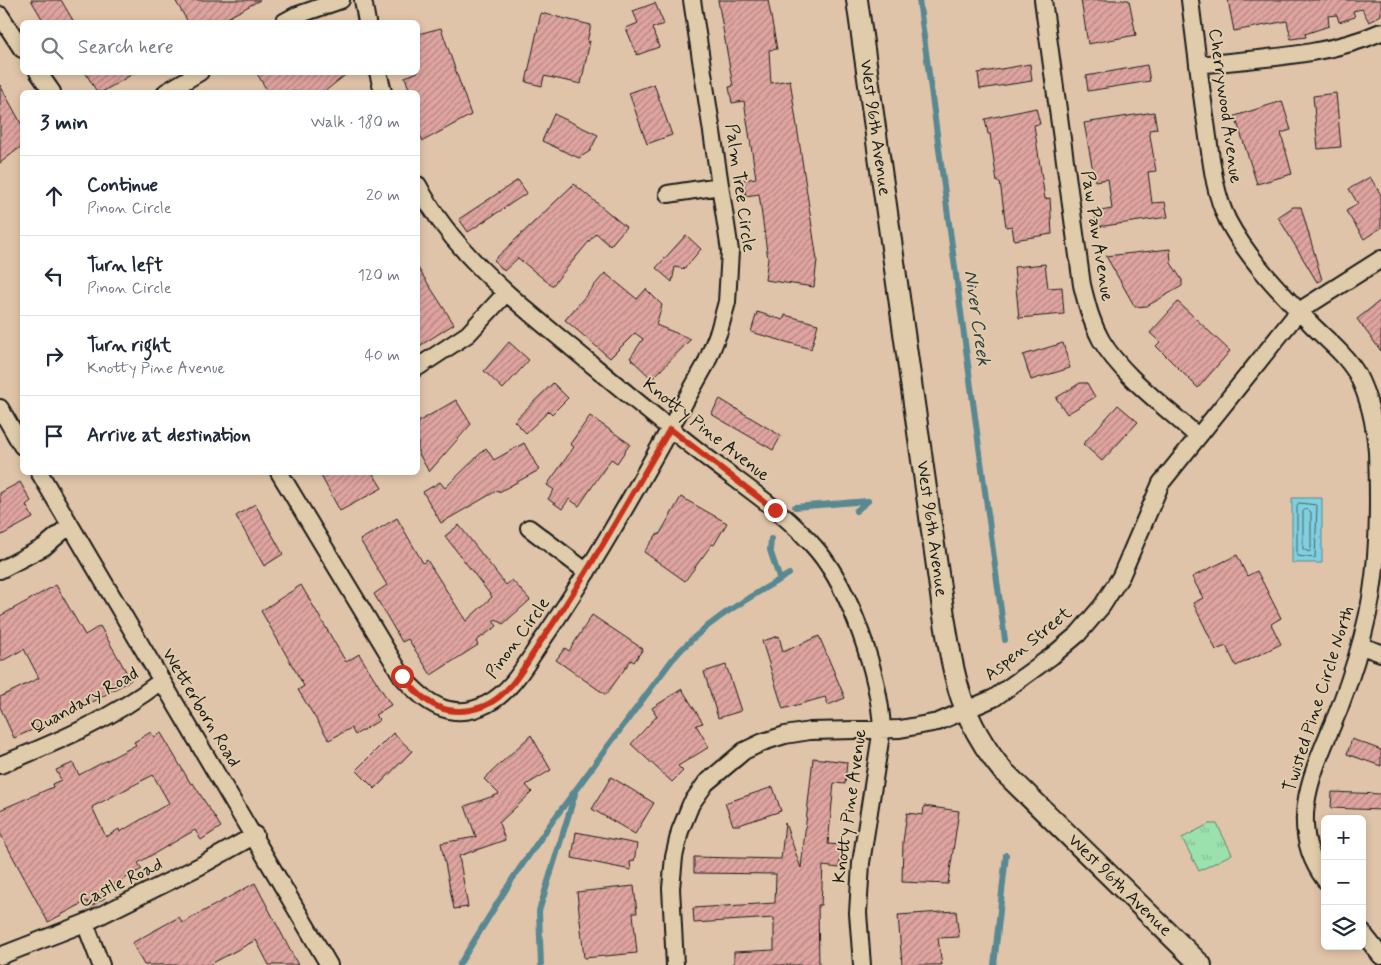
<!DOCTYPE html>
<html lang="en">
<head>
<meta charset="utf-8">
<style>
	body { margin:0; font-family:Mynerve,sans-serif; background:#f2f2f3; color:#1f2937 }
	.controls { position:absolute; right:15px; bottom:15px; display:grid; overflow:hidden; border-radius:8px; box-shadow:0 2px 8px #0003 }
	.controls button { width:45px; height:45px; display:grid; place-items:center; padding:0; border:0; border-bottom:1px solid #e0e1e3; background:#fff; color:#1f2937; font:25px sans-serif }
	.stop { position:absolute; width:15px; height:15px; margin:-11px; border:4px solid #c8321e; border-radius:50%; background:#fff }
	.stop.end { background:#c8321e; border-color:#fff; box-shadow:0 1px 5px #0008 }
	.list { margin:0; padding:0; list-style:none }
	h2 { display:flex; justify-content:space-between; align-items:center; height:65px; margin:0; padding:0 20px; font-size:21px }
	h2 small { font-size:16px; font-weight:400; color:#747a83 }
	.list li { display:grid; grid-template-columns:32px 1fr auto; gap:15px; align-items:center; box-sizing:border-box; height:80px; padding:0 20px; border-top:1px solid #e0e1e3 }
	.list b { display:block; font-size:19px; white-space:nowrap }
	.list p { margin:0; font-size:16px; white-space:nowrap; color:#747a83 }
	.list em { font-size:16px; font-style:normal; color:#747a83 }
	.icon { flex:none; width:28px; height:28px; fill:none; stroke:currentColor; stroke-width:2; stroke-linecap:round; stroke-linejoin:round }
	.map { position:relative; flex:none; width:1381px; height:965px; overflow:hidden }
	.search { position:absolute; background:#fff; box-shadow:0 2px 8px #0003; left:20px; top:20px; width:400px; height:55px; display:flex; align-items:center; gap:12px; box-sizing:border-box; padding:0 18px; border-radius:8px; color:#747a83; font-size:19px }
	.panel { position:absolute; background:#fff; box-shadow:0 2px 8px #0003; left:20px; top:90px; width:400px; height:385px; border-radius:8px }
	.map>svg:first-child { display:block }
</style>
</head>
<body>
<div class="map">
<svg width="1381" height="965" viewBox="0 0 1381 965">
	<defs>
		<pattern id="park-tufts" width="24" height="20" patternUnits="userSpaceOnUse" patternTransform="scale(1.25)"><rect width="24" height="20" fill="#9be1ae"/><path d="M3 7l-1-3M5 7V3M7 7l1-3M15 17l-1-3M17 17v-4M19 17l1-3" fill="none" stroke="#85c095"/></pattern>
		<pattern id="building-hatch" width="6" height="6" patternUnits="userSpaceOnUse" patternTransform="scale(1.25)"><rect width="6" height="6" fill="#dfa4a0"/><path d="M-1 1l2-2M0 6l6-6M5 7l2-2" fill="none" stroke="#b48582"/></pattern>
	</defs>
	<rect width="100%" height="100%" fill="#e0c4a9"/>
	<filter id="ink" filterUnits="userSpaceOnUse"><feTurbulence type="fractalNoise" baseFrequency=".02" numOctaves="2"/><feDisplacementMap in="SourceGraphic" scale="10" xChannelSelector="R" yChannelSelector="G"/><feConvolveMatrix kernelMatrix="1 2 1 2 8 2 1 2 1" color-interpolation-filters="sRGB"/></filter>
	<g filter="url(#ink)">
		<!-- park -->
		<path fill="url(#park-tufts)" stroke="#5c7e65" d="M1209 824H1217L1232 854 1199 871 1182 838Z"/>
		<!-- water -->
		<path fill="#81d0df" stroke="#598891" d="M1292 498H1322V563H1292Z"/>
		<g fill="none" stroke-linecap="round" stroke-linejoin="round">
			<!-- shore -->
			<path stroke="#44646a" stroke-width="1" d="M1299 503 1317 505 1315 558 1297 556V506Z
				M1306 509 1311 512V549L1309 552 1303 549V512Z"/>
			<!-- stream -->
			<path stroke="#598891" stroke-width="6" d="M919 0 1005 640
				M795 507 868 501
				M856 511 868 501
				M771 539 770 550 780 580
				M459 965 513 878 554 819 672 660C704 622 747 599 789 574
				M541 965 539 911 575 794
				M994 965 1006 855"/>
		</g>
		<!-- building -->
		<path fill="url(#building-hatch)" stroke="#1c1c1c" fill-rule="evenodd" d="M31 0H61L74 22H44Z
			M175 0H260L220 22H188Z
			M718 0H768L777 49 769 50 771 83 790 80 817 260 814 287 765 280 768 259 759 194 746 196 743 180 756 178 744 101 732 103 729 87 733 86Z
			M1081 0H1129L1136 35 1088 44Z
			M1228 0H1381V15L1369 22 1362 9 1353 11 1355 17 1339 22 1337 15 1328 16 1329 26 1305 34 1306 37 1291 39 1287 21 1234 31Z
			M655 3 664 24 652 28 659 47 637 55 626 28 638 23 633 11Z
			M541 13 591 25 587 42 590 41 581 84 544 76 542 86 526 82Z
			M441 28 471 115 423 141 418 131V92H410L405 77 418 72V34Z
			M1030 64 1032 81 980 89 978 73Z
			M1147 65 1150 81 1088 91 1086 76Z
			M85 72H136L102 92H97Z
			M256 72H349L324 92H268Z
			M654 84 672 135 647 144 629 93Z
			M0 85 22 125V146L0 163Z
			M1336 93 1341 147 1318 149 1313 96Z
			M1282 101 1291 130 1281 133 1292 174 1257 184 1235 116Z
			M1036 108 1040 124 1034 125 1045 199 1050 198 1052 234 1014 240 1012 226 1006 227 1000 182H997L990 134H988L985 119Z
			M1154 112 1157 129 1149 130 1156 171 1148 172 1152 203 1165 202 1168 217 1097 227 1095 212 1112 209 1108 179 1095 181 1084 123Z
			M554 114 598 135 590 151 579 158 542 141Z
			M1370 177 1381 195V228L1364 239 1346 211 1358 204 1349 189Z
			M518 180 527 193 468 232 459 219Z
			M574 184 626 227 610 246 596 233 552 286 518 258 504 271 494 260Z
			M1293 207H1301L1322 280 1317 282 1278 217Z
			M686 235 701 249 684 269 675 267 672 282 656 268Z
			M1170 249 1171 263 1182 280V286L1147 306 1135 307 1106 256Z
			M1045 264 1048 288 1062 287 1064 314 1019 318 1014 267Z
			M418 268 454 324 418 347Z
			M605 273 637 299 646 289 662 305 656 325 691 339 652 379 630 358 643 339 635 333 610 358 565 320Z
			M1381 300V351L1357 319Z
			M1178 302 1230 351 1198 388 1156 346 1160 342 1150 333Z
			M757 312 783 320 785 315 818 324 811 349 751 332Z
			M509 342 529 360 503 389 484 371Z
			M1063 343 1070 368 1031 380 1023 355Z
			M553 383 568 398 552 414 549 411 526 433 514 421Z
			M1080 383H1087L1095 397 1067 414 1056 398Z
			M720 399 781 436 773 450 711 414Z
			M456 400 471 424 429 472 418 452V422Z
			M1118 405 1138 422 1102 461 1083 444Z
			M590 416 630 444 617 463 611 459 579 506 569 499 562 509 548 499 554 490 547 485 574 447 570 444Z
			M524 443 539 470 499 492 498 490 441 523 423 492 440 482 445 488 486 448 494 460Z
			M319 472H372L382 488 340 511Z
			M20 482 31 501 26 505 33 518 0 536V493Z
			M681 497 727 523 714 545 712 544 685 581 644 552 657 534 659 535Z
			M255 504 283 554 264 566 236 516Z
			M397 518 423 563 427 560 466 621 492 597 445 536 459 525 506 585 512 580 530 600 503 624 496 619 493 621 497 626 476 641 478 645 431 675 408 639 402 642 374 594 387 585 360 540Z
			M1237 555 1247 576 1257 571 1281 618 1271 624 1281 644 1236 666 1226 646 1216 650 1193 603 1203 598 1192 577Z
			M56 585 85 635 100 626 131 680 84 707 14 738 0 707V697L39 678 24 649 0 662V616Z
			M301 585 346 662 359 654 391 705 375 715 380 720 355 735 351 728 329 740 298 690 304 686 261 611Z
			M592 615 643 649 634 662 631 660 606 695 556 660 565 648 569 651Z
			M779 636 783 652 819 636 845 698 828 705 825 697 783 709 762 641Z
			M726 665 741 711 718 718 704 672Z
			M682 689 703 723 696 725 709 747 678 766 683 771 672 782 631 744 657 716 652 708Z
			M151 732 154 737 161 733 191 784 193 783 221 827 201 840 195 830 138 863 142 869 101 892 105 898 90 907 87 901 48 922 0 833V810L53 787 52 784 61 780 56 770 73 763 79 775 136 745 134 742ZM153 775 169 803 120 832 119 829 106 837 92 807Z
			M393 733 412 751 375 789 356 770Z
			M531 735 551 770 526 785 532 792 499 823 505 840 459 856 468 907 454 909 441 843 476 837 465 806 499 794 484 779Z
			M1352 739 1381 750V766L1347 754Z
			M813 758 847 762 845 784 834 783 828 844 842 845 839 868 823 866 821 905H818L819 965H734V952L774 950V918L694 923 693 908 775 903 776 874 694 873V857L781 859 785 823 801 868Z
			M611 777 654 803 635 834 592 809Z
			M773 787 781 811 739 825H733L725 803Z
			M1332 792 1381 794V810L1331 808Z
			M924 806 959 811 948 884 902 882 903 842 907 813 923 815Z
			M576 832 637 844 634 861 630 862 631 870 572 858Z
			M255 883 298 965H269L256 940 209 965H144L132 943 179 917 182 923Z
			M634 886 637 913H633L637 953 584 958 577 892Z
			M956 911 959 937 938 938 942 965H902L898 915Z"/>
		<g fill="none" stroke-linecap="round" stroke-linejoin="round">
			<!-- minor casing -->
			<g stroke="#1c1c1c" stroke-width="20">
				<path id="minor" d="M363 0 367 22
					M1043 0 1082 285C1087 305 1091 322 1101 340 1122 376 1167 408 1197 436
					M1190 0C1195 41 1200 82 1206 123 1211 156 1213 191 1228 221 1248 259 1282 294 1312 325 1327 340 1346 355 1357 374 1370 399 1375 424 1377 452 1379 505 1379 562 1368 614 1361 646 1351 678 1339 709 1316 766 1283 823 1325 880
					M0 15 22 49
					M284 22 295 16 341 0
					M1198 65C1258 58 1325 57 1381 32
					M38 72 52 92
					M378 72 383 92
					M166 92 200 72
					M418 185C453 253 514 300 572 348 618 386 663 424 710 460 747 488 787 514 817 550 851 590 879 675 882 728L861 863 858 913 862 965
					M668 194 720 186
					M418 367 468 334 506 293
					M0 408 22 446
					M39 472 329 965
					M279 472 402 676C424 702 451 723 487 704 512 691 526 664 541 642 602 554 653 458 706 364L719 331 727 302 730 251 692 0
					M529 528 587 572
					M0 570 44 547 70 525
					M1361 646 1381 653
					M0 765C55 743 114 718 161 681
					M85 923 101 965
					M1362 932 1381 956
					M0 956 85 923 200 866 255 835
					M675 965 671 888 674 857 680 831 691 804 706 783 744 751 763 742 785 735 810 731 900 729 938 722 994 698 1052 656 1078 634 1102 606 1121 576 1161 483 1299 311 1381 259"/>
			</g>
			<!-- tertiary casing -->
			<g stroke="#1c1c1c" stroke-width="24">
				<g id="tertiary">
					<path id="s1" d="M857 0 944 616C954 679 961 720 1003 771L1201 965"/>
				</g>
			</g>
			<!-- minor -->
			<use href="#minor" stroke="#e0ccab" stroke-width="16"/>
			<!-- tertiary -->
			<use href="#tertiary" stroke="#e0ccab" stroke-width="20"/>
		</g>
	</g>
	<g fill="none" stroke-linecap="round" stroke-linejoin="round" filter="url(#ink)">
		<!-- route -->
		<path stroke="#c8321e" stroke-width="6" d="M402 676C425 704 447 720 484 706 509 696 525 666 539 644 587 576 627 502 670 429L775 510"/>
	</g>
	<g text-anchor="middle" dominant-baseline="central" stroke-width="4" stroke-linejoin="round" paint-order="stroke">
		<!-- street labels -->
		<g font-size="18" fill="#1c1c1c" stroke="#e0ccab">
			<text transform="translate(1225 106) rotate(82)">Cherrywood Avenue</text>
			<text stroke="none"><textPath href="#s1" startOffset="129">West 96th Avenue</textPath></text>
			<text transform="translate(740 188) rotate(82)">Palm Tree Circle</text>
			<text transform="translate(1097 236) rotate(81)">Paw Paw Avenue</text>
			<text transform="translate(706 430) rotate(38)">Knotty Pine Avenue</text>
			<text stroke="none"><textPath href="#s1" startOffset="534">West 96th Avenue</textPath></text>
			<text transform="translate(518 638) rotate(-54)">Pinon Circle</text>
			<text transform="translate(1028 644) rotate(-39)">Aspen Street</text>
			<text transform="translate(1319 699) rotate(-72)">Twisted Pine Circle North</text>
			<text transform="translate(85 701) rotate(-29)">Quandary Road</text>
			<text transform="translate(201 708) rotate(59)">Wetterborn Road</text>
			<text transform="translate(850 806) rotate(-82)">Knotty Pine Avenue</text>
			<text transform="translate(121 883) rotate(-26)">Castle Road</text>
			<text stroke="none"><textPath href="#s1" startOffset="954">West 96th Avenue</textPath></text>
		</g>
		<!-- water labels -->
		<g font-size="19" font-style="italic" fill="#304043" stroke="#e0ccab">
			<text transform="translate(977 318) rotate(82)">Niver Creek</text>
		</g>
	</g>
</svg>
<div class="controls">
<button>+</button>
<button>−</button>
<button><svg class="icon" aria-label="layers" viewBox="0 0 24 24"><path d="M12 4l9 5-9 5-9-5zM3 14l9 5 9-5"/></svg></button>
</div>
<div class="stop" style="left:402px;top:676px"></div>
<div class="stop end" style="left:775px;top:510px"></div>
<div class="search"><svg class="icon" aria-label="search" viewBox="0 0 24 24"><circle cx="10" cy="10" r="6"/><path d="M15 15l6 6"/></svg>Search here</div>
<section class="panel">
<h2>3 min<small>Walk · 180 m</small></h2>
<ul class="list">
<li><svg class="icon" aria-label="ahead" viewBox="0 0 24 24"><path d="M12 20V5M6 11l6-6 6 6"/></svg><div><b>Continue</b><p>Pinon Circle</p></div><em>20 m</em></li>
<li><svg class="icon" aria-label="left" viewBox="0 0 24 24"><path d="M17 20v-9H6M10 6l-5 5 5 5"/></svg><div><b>Turn left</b><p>Pinon Circle</p></div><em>120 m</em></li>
<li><svg class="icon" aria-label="right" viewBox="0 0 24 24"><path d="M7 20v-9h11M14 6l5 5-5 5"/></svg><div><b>Turn right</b><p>Knotty Pine Avenue</p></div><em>40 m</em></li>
<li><svg class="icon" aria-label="arrive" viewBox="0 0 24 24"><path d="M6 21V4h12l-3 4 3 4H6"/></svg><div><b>Arrive at destination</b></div></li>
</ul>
</section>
</div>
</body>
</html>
